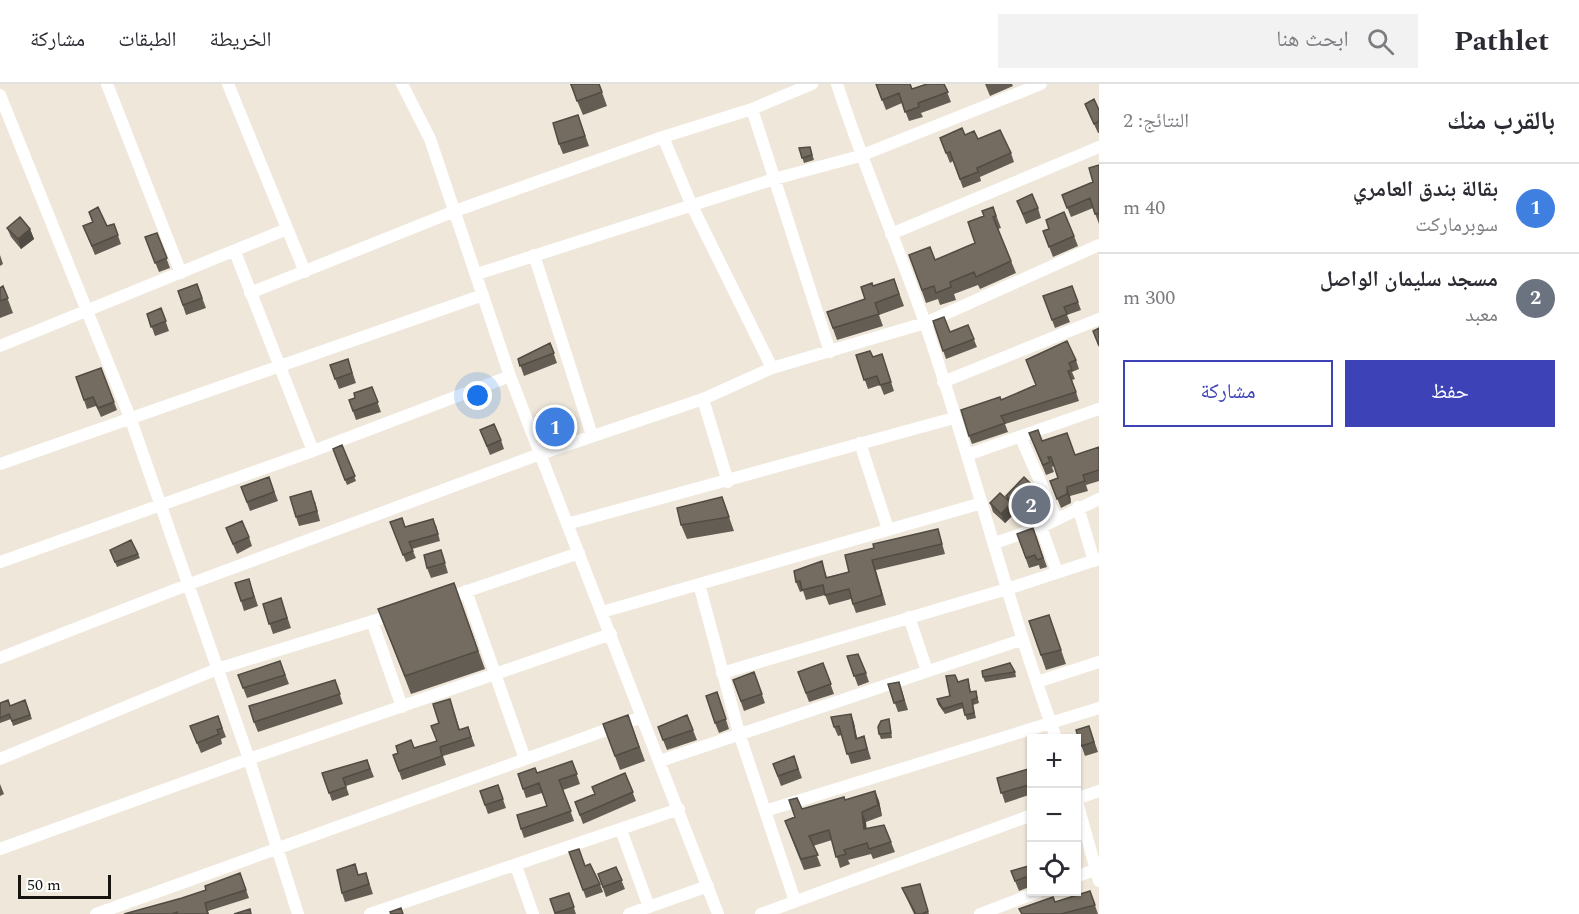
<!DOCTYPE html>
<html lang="ar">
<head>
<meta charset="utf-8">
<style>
	body { margin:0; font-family:Spectral,"Noto Naskh Arabic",serif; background:#f2f2f3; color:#2b2b33; direction:rtl }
	.controls { position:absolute; right:18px; bottom:18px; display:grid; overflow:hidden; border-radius:0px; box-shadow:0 2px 4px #0004 }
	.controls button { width:54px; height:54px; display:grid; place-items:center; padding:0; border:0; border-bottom:2px solid #e1e1e2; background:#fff; color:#2b2b33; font:30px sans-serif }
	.scale { position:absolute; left:18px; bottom:15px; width:93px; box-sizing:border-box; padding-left:6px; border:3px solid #171410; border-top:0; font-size:16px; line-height:21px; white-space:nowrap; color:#171410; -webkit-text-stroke:4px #fff; paint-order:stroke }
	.you { position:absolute; left:478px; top:312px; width:21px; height:21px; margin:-15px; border:4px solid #fff; border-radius:50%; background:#1a73e8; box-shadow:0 0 0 9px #1a73e833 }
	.badge { display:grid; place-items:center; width:39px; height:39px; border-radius:50%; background:#3d43b7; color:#fff; font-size:20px; font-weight:700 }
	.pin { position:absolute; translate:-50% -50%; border:3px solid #fff; box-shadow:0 2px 6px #0006 }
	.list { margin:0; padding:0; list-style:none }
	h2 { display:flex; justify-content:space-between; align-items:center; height:78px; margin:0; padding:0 24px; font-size:26px }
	h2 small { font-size:20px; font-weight:400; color:#7c7c81 }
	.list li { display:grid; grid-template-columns:39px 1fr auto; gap:18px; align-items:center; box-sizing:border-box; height:90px; padding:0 24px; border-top:2px solid #e1e1e2 }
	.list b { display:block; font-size:22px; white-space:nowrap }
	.list p { margin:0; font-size:20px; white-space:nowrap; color:#7c7c81 }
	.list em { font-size:20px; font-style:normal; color:#7c7c81 }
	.actions { display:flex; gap:12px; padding:18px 24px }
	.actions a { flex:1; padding:14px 0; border:2px solid #3d43b7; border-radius:0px; text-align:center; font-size:21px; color:#3d43b7 }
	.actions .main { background:#3d43b7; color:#fff }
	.icon { flex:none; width:33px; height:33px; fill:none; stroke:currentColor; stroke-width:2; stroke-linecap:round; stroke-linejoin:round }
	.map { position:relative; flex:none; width:1099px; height:830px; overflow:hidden; direction:ltr }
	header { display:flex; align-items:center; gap:36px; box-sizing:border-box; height:84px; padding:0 30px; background:#fff; border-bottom:2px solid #e1e1e2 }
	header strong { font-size:28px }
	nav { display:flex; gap:33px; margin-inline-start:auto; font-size:21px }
	.search { width:420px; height:54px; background:#f2f2f3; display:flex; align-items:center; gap:15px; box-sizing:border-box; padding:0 21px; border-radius:0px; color:#7c7c81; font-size:22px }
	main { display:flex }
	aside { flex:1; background:#fff }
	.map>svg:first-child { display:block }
</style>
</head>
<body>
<header>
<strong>Pathlet</strong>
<div class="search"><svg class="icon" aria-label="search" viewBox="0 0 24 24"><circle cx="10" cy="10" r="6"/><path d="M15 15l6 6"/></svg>ابحث هنا</div>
<nav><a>الخريطة</a><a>الطبقات</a><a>مشاركة</a></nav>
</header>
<main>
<aside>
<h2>بالقرب منك<small>النتائج: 2</small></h2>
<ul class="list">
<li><span class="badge" style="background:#3f7fe0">1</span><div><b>بقالة بندق العامري</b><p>سوبرماركت</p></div><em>40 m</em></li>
<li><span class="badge" style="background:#6b7280">2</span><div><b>مسجد سليمان الواصل</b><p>معبد</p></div><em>300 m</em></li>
</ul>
<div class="actions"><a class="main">حفظ</a><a>مشاركة</a></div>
</aside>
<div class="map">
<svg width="1099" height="830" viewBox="0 0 1099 830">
	<rect width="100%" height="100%" fill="#efe7da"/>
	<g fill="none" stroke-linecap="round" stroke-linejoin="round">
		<!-- street -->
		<path stroke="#fff" stroke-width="12" d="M107 0 181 189
			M228 0 305 188
			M402 0 430 55 510 292 718 830
			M837 0C863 81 897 159 925 239 972 376 1007 518 1056 654
			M0 11 131 336 249 675 298 830
			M752 25 830 268
			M663 53 692 122 772 284
			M891 150 1099 63
			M235 168 313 367
			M534 171 592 351
			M477 190 774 95 860 72 1041 0
			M250 209 455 127 663 53 752 25 812 0
			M0 262 287 145
			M943 298 1099 235
			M703 315 728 398
			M1021 354 1056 434
			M860 359 888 445
			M967 371 1099 325
			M0 380 483 211
			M1078 423 1094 477
			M567 440 954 334
			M1041 443 1057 488
			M995 459 1041 443 1099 415
			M0 478 313 367 510 292
			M699 500 739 649 795 817
			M466 507 525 675
			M444 515 579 469
			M602 528 982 419
			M909 533 927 587
			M372 537 402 623
			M0 574 187 501 540 370 703 315 772 284 925 239 1099 161
			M722 589 1007 505 1099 475
			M1037 598 1099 578
			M0 675 217 585 396 530
			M660 677 1021 556
			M1076 714 1099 797
			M1076 715 1099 707
			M765 727 1099 624
			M621 746 649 823
			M0 765 249 675 611 550
			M516 782 533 830
			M1076 793 1099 784
			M96 830 642 633
			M370 830 679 725
			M629 830 708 802
			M761 830 1032 731
			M980 830 1038 808"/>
	</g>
	<!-- wall -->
	<path fill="#645d53" d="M570 0H599L607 22 583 31Z
		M876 0 912 5 944 0 951 18 921 29 923 33 909 37 902 19 886 26Z
		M985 0H1012L1013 2 990 12Z
		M1085 20 1099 26V49H1098Z
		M578 31 589 62 563 70 559 60Z
		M965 51 1011 69 1014 78 980 93 981 97 963 104 953 77 950 79 940 54Z
		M810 63 814 76 804 79 799 64Z
		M1099 81V140L1093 124 1071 133 1062 111 1093 98Z
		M1017 117 1038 124 1041 134 1026 140Z
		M993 123 1001 144 998 145 1016 189 980 205 978 201 954 210 956 216 940 221 938 215 926 219 909 171 935 176 975 159Z
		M89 128 107 142 114 140 121 160 95 171 83 142 92 138Z
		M1046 136 1074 152 1078 162 1053 173 1043 147 1049 145Z
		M7 144 30 145 34 155 21 165 11 153Z
		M157 149 170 184 159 188 145 153Z
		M0 171 3 180 0 182Z
		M894 195 904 222 879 231 883 242 837 256 827 228 865 215 873 202Z
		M197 200 206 224 186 231 178 207Z
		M3 202 13 229 0 234V204Z
		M1072 202 1081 226 1067 231 1070 238 1055 244 1043 212Z
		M161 224 169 247 155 252 147 230Z
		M933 237 950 248 968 241 977 263 946 275Z
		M550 259 557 279 524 292 518 275Z
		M882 270 894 307 884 311 880 301 868 305 856 271 873 273Z
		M348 275 356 299 339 305 330 281Z
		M1026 276H1076L1079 285 1072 288 1075 295 1072 296 1079 317 1005 340 1008 348 972 360 969 352 1001 316 1036 301Z
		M101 284 117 326 101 333 96 322 87 325 76 293Z
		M372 303 381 328 356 336 349 316 355 314Z
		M480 346 501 356 504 365 490 371Z
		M1029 349 1042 357 1075 371 1099 363V397L1086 401 1088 407 1070 412 1071 419 1061 424 1050 397 1058 394 1054 382 1052 383 1054 388 1046 391Z
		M342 361 356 397 347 401 333 365Z
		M269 393 278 417 250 427 241 403Z
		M1006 412H1038L1042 422 1026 438 1014 427 1015 429 1005 439 993 428 990 419 1007 415Z
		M722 413 734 447 687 455 681 441Z
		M315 417 320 437 299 442 296 433Z
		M390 438 405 443 436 441 440 457 412 465 416 474 406 478Z
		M226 444 249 453 252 462 237 470Z
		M1033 444 1047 483 1040 485 1039 481 1029 484 1017 450Z
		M938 445 945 470 876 486 886 521 856 529 851 515 829 521 825 511 806 516 803 507 800 508 796 498 825 487 827 493 849 488 874 464Z
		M110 466 138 470 140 474 117 483Z
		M441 466 448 489 431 494 427 484Z
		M454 499 485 585 411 610 378 525Z
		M252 504 258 522 244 527 241 517Z
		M281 514 291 544 273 550 263 520Z
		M1049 531 1066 580 1046 586 1029 537Z
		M847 572 866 589 869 598 858 602Z
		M280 577 289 600 247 614 238 591Z
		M823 579 834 610 809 618 798 588Z
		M754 588 765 619 744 627 733 596Z
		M1015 588 1016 593 985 598 983 593Z
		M968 595 971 608 976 607 979 619 973 621 976 634 967 636 963 624 945 630 938 620 937 615 950 612 958 598Z
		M335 596 343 620 258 648 254 638Z
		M888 600 902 607 908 626 898 628Z
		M717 608 729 645 719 649 715 639Z
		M450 615 460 646 468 643 475 662 443 672 446 681 402 696 393 671 437 657 439 639Z
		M25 616 32 635 13 642 11 635 0 639V619L10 622Z
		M851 630 854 639 857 654 864 652 871 675 851 680 842 651 838 652 834 643Z
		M628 631 645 677 620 686 603 640Z
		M687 631 697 656 667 666 658 643Z
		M218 632 226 653 221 655 222 660 201 669 190 642Z
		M890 640 892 654 881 655 879 650Z
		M1089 642 1098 668 1085 672 1076 646Z
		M794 672 802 694 781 702 773 680Z
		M367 676 374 693 346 702 349 711 332 717 322 689Z
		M572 677 580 700 563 706 574 737 524 754 521 745 547 722 542 709 526 714 518 690 537 689Z
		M1032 684V710L1005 719 997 694Z
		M625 689 636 717 583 740 575 718 595 710Z
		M0 700 4 710 0 712Z
		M498 701 506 724 488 730 480 707Z
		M875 707 879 717 882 732 866 738V745L891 758 895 768 873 775 871 770 848 776 850 780 840 784 832 756 813 762 821 782 804 786 789 748 795 733 802 725 845 716Z
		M569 768 585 782 600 800 603 808 586 814Z
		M1032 781V802L1019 807 1011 787Z
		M616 783 625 805 606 813 598 790Z
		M240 789 249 814 208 827 209 830H124L182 814 206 806Z
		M366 789 373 810 345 818 342 809Z
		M920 800 929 830H914L906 813 902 804Z
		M1090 807 1098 830H1021L1055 818Z
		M569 809 576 830H555L550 815Z"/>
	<!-- shaded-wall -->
	<path fill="#514c43" d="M30 145 34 155 21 165 18 155Z
		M1067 403 1070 412 1071 419 1067 410Z
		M1038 412 1042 422 1026 438 1022 428Z
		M1011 419 1015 429 1005 439 1001 430Z
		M851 630 854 639 859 664 856 655Z
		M875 707 879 717 882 732 878 721Z
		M862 728 866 738 868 756 864 745Z"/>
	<!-- building -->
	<path fill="#746c60" stroke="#514c43" stroke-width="1.5" d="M571 0H599L602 8 577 17Z
		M876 0H910L912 5 927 0H944L948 8 918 19 919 23 905 28 899 9 882 16Z
		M1094 15 1099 26V37L1094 40 1085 20Z
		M578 31 585 52 559 60 553 39Z
		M962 44 965 51 974 47 978 55 1000 46 1011 69 977 84 978 88 960 95 950 68 946 69 940 54Z
		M810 63 812 71 802 74 799 64Z
		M1099 81V129L1095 130 1090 114 1067 124 1062 111 1093 98 1089 84Z
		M1032 110 1038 124 1023 130 1017 117Z
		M98 123 107 142 114 140 118 151 92 162 83 142 93 138 89 128Z
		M993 123 996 132 993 133 1011 177 976 193 974 188 950 198 951 203 936 209 934 202 922 206 909 171 930 163 935 176 975 159 968 138 984 132 982 127Z
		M1064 128 1074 152 1049 163 1043 147 1049 145 1046 136Z
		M20 133 30 145 18 155 7 144Z
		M157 149 167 174 155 179 145 153Z
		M894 195 899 210 875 219 879 230 833 244 827 228 865 215 861 203 872 199 873 202Z
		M197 200 202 214 183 221 178 207Z
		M3 202 8 214 0 217V204Z
		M1072 202 1078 218 1064 223 1067 230 1052 236 1043 212Z
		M161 224 166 237 151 243 147 230Z
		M944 233 950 248 968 241 974 255 943 267 933 237Z
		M1099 244V262L1093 247Z
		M1067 257 1076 276 1069 279 1072 286 1068 287 1076 308 1001 332 1005 339 969 352 961 326 1000 313 1001 316 1036 301 1026 276Z
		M550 259 554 269 520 282 518 275Z
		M870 267 873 273 882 270 891 298 880 301 877 292 864 296 856 271Z
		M348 275 352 289 335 295 330 281Z
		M101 284 114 318 98 324 93 313 84 316 76 293Z
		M372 303 378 318 353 327 349 316 355 314 354 309Z
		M494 340 501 356 487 362 480 346Z
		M1038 346 1042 357 1067 349 1075 371 1099 363V386L1083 391 1085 397 1067 403V410L1057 415 1050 397 1058 394 1051 373H1048L1050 378 1043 381 1029 349Z
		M342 361 355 392 345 396 333 365Z
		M269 393 274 408 247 418 241 403Z
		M1024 393 1033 402 1038 412 1022 428 1006 412Z
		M311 407 317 427 296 433 290 413Z
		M1000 409 1011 419 1001 430 990 419Z
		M722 413 729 433 681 441 677 424Z
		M402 434 405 443 433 435 438 450 409 458 413 467 403 471 390 438Z
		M242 437 249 453 233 460 226 444Z
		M1033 444 1043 474 1037 476 1035 471 1026 474 1017 450Z
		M938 445 942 460 872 476 882 511 853 520 849 505 825 511 823 501 802 506 800 497 796 498 794 487 822 477 826 494 849 488 845 471 874 464 873 460Z
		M131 456 138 470 115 478 110 466Z
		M441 466 445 479 427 484 424 471Z
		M249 495 254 513 241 517 235 499Z
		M454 499 478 567 405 592 378 525Z
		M281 514 287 534 269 540 263 520Z
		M1049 531 1061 566 1041 571 1029 537Z
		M858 570 866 589 854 592 847 572Z
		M280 577 285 591 243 604 238 591Z
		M823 579 831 600 806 609 798 588Z
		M1010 579 1015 588 983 593 982 587Z
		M754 588 762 610 741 617 733 596Z
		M955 591 958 598 968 595 970 608 976 607 977 614 972 616 974 629 965 631 962 619 943 625 937 615 950 612 946 592Z
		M335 596 340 610 254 638 249 622Z
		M899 598 904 616 894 619 888 600Z
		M717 608 726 635 715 639 706 612Z
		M450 615 459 646 468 643 471 653 440 663 442 672 399 687 393 671 398 669 396 662 411 656 414 664 437 657 431 642 439 639 433 620Z
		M8 616 10 622 25 616 30 631 12 637 9 630 0 634V619Z
		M851 630 856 655 864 652 867 665 847 670 839 642 834 643 831 633Z
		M628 631 639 663 615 672 603 640Z
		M687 631 693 646 663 656 658 643Z
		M218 632 222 644 217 646 219 650 197 659 190 642Z
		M889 635 891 649 879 650 878 643 881 637Z
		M1089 642 1094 658 1081 662 1076 646Z
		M794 672 798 685 778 692 773 680Z
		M367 676 370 685 343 694 346 703 329 709 322 689Z
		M572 677 577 690 559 696 571 727 521 745 517 731 547 722 539 699 523 705 518 690 535 684 537 689Z
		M1032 684V700L1001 709 997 694Z
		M625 689 633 708 580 731 575 718 595 710 592 703Z
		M498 701 503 715 485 721 480 707Z
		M875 707 878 721 862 728 864 745 884 741 891 758 869 765 867 759 844 766 846 770 836 773 829 746 809 752 818 771 801 775 785 737 795 733 789 716 797 714 802 725 844 713 845 716Z
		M579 765 585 782 590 780 600 800 583 806 569 768Z
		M355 780 358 791 366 789 369 800 342 809 337 786Z
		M1032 781V791L1015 797 1011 787Z
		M616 783 622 796 603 803 598 790Z
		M240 789 246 806 205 819 208 830H177V828L172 830H124L182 814 206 806 205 802Z
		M920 800 928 827 922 830H916L902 804Z
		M1090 807 1095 821 1061 830H1022L1019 825 1053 813 1055 818Z
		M569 809 574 823 555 829 550 815Z
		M401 824 403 830H391L390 828Z
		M250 825 251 830H234Z"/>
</svg>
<div class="controls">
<button>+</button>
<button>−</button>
<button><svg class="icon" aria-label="locate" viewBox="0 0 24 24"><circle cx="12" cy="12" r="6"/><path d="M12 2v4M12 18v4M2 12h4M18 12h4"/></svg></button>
</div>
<div class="scale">50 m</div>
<div class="you"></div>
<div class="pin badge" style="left:555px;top:343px;background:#3f7fe0">1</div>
<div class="pin badge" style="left:1031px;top:421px;background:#6b7280">2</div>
</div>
</main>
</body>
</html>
